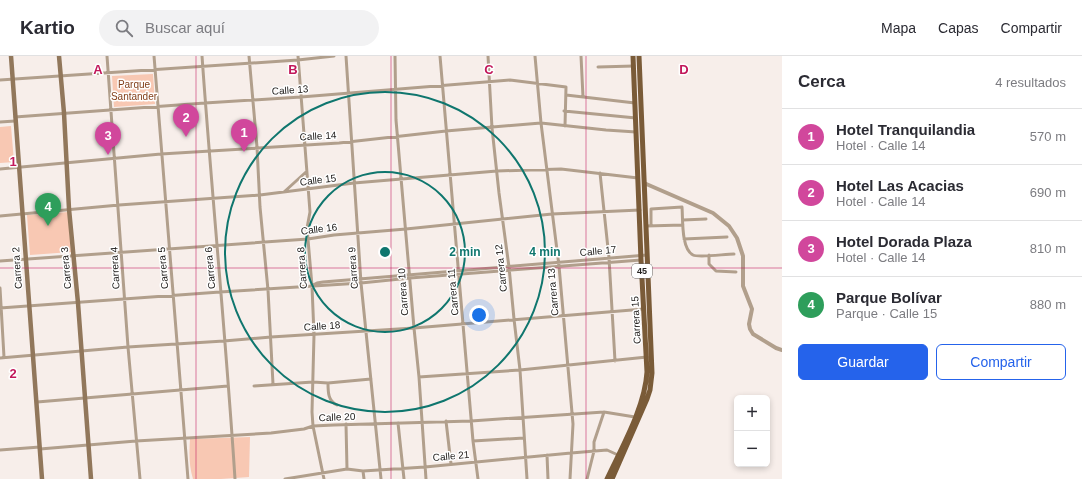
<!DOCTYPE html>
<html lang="es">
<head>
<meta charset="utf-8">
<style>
	body { margin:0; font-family:Helvetica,sans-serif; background:#f2f2f3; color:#2b2b33 }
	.controls { position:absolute; right:12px; bottom:12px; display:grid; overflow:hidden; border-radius:6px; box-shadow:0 2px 6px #0003 }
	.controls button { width:36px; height:36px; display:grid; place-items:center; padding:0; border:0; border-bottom:1px solid #e1e1e2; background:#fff; color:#2b2b33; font:20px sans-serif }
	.you { position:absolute; left:479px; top:259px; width:14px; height:14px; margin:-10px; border:3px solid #fff; border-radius:50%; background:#1a73e8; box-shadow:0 0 0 6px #1a73e833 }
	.badge { display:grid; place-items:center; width:26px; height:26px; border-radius:50%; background:#2563eb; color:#fff; font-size:13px; font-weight:700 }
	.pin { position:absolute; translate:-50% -33px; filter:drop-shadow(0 1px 2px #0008) }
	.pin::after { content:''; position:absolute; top:21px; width:14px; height:12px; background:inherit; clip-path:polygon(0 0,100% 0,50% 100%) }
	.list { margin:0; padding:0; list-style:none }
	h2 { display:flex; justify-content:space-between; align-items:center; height:52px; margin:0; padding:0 16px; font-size:17px }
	h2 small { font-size:13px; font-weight:400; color:#7c7c81 }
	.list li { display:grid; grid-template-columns:26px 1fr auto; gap:12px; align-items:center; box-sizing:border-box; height:56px; padding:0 16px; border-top:1px solid #e1e1e2 }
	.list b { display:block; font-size:15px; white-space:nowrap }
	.list p { margin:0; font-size:13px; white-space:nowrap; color:#7c7c81 }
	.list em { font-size:13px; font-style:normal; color:#7c7c81 }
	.actions { display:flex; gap:8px; padding:12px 16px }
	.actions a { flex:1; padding:9px 0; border:1px solid #2563eb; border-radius:6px; text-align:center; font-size:14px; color:#2563eb }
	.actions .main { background:#2563eb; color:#fff }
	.icon { flex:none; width:22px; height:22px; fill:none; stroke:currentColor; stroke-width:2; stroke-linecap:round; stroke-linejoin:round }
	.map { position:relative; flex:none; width:782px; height:423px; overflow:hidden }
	header { display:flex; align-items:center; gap:24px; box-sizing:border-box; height:56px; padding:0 20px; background:#fff; border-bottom:1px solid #e1e1e2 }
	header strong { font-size:19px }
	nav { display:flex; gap:22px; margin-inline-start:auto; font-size:14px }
	.search { width:280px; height:36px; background:#f2f2f3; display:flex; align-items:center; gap:10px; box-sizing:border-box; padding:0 14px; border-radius:22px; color:#7c7c81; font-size:15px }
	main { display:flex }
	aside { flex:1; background:#fff }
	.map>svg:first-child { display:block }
</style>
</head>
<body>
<header>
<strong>Kartio</strong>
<div class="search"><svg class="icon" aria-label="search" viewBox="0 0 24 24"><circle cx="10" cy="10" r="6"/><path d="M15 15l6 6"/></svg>Buscar aquí</div>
<nav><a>Mapa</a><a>Capas</a><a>Compartir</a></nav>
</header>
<main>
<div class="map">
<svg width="782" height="423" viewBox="0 0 782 423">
	<rect width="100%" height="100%" fill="#f7eeea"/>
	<!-- green -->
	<path fill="#f8c8b3" d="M153 18 155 48 114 51 112 20Z
		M11 70 14 106 0 107V71Z
		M68 156 71 196 30 199 27 159Z
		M250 381 249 421 221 423H193C189 410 189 397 190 383Z"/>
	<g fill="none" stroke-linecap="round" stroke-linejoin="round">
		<!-- minor -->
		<path stroke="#b19f8c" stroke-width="3" d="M107 0 128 291 140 423
			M154 0 188 423
			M202 0C212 141 226 282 235 423
			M249 0 257 91 260 151 268 234 273 328
			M298 0 310 156 307 172 312 230 314 279 312 356 313 370 324 423
			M346 0 361 227 381 423
			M395 0 396 64 414 272 419 321 426 423
			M440 0 473 385 478 423
			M488 0 492 72 499 137 509 211 514 263 520 314 527 423
			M535 0 541 67 559 210 573 368 570 423
			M581 0 583 41
			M598 11 634 10
			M0 24 298 4 334 0
			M566 39 635 47
			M564 55 636 62
			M15 61 205 47 301 41 510 24 566 31 565 70
			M0 66 15 65
			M0 113 161 98 339 87 446 75 541 67 606 74 636 76
			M600 117 609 202 615 305
			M284 136 306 116
			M0 160 119 149 260 139 354 127 497 115 561 113 638 122
			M683 164 706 163
			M646 170 683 169
			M651 170V153L682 151C683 163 681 193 693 199 699 202 725 198 734 198
			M684 183 727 181
			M709 199V208L716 215 736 216
			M0 205 308 183 334 179 406 173 552 158 640 154
			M313 229 317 227 323 226 647 199
			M0 232 4 301
			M0 252 220 236 361 227 410 222 641 204
			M0 302 128 291 224 285 271 281 414 272 644 253
			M419 321 520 314 647 301
			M328 327C328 336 328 345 337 349
			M254 330 313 326 328 327 371 323
			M37 346 228 330
			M446 365 451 408
			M398 367 404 423
			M346 368 347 413
			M473 385 524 382
			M40 393 136 385 271 377 304 373 313 370 334 369 471 365 604 356 635 361
			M0 394 40 391
			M547 399 548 423
			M363 415 364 423
			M285 423 347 413 363 415 425 411 571 397 607 394 618 399
			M587 423 594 395V386L604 356"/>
		<!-- tertiary -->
		<path stroke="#b19f8c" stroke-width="4" d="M644 127 713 157 729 170 737 182 743 200V230L752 253 749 268 750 273 753 278 776 292 782 294"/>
		<!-- secondary -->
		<path stroke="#91775b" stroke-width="4.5" d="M11 0 42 423
			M59 0 64 57 69 153 78 247 91 423"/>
		<!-- primary -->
		<path stroke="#7a5b38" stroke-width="5" d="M607 423C622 391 645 351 647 316L641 204 633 0
			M612 423 647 343 650 334 652 317 639 0"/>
	</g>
	<!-- grid -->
	<path fill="none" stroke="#c2185b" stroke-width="1" stroke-opacity="0.55" d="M196 0V423M391 0V423M586 0V423M0 212H782"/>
	<!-- distance rings -->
	<g fill="none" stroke="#0f766e" stroke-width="2">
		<circle cx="385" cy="196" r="80"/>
		<circle cx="385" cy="196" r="160"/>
	</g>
	<g text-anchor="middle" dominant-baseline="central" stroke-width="3" stroke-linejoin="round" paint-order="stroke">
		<!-- shield labels -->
		<rect fill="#fff" stroke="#666463" stroke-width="1" x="632" y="208" width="20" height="14" rx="3"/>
		<g font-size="9" font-weight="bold" fill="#252220">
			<text x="642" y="215">45</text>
		</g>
		<!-- park labels -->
		<g font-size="10" fill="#823e19" stroke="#fff">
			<text x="134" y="28">Parque<tspan x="134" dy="12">Santander</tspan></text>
		</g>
		<!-- street labels -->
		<g font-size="10" fill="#252220" stroke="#fff">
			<text transform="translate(290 34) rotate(-4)">Calle 13</text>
			<text transform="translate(318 80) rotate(-3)">Calle 14</text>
			<text transform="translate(318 124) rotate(-7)">Calle 15</text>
			<text transform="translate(319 173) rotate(-7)">Calle 16</text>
			<text transform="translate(598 195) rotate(-5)">Calle 17</text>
			<text transform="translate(17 212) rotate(-94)">Carrera 2</text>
			<text transform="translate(66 212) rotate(-95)">Carrera 3</text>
			<text transform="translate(115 212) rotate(-93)">Carrera 4</text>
			<text transform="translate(163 212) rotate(-95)">Carrera 5</text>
			<text transform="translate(210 212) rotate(-95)">Carrera 6</text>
			<text transform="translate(302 212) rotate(-94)">Carrera 8</text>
			<text transform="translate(353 212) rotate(-94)">Carrera 9</text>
			<text transform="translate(501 212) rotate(-96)">Carrera 12</text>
			<text transform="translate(403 236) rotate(-94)">Carrera 10</text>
			<text transform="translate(453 236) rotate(-95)">Carrera 11</text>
			<text transform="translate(553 236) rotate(-95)">Carrera 13</text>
			<text transform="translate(636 264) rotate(-93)">Carrera 15</text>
			<text transform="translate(322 270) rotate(-4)">Calle 18</text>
			<text transform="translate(337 361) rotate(-2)">Calle 20</text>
			<text transform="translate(451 400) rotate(-5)">Calle 21</text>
		</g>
	</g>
	<g font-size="13" text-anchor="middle" font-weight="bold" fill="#c2185b" stroke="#fff" stroke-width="3" stroke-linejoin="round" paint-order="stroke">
		<text x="98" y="18">A</text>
		<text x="293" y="18">B</text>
		<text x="489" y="18">C</text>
		<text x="684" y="18">D</text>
		<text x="13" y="110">1</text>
		<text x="13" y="322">2</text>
	</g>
	<circle cx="385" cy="196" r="6" fill="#0f766e" stroke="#fff" stroke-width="2"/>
	<g font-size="12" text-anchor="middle" font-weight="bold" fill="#0f766e" stroke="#fff" stroke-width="3" stroke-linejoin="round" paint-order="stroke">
		<text x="465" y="200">2 min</text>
		<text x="545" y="200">4 min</text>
	</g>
</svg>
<div class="controls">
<button>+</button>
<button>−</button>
</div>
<div class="you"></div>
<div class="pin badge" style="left:244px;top:96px;background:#d1479c">1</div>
<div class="pin badge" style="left:186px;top:81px;background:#d1479c">2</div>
<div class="pin badge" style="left:108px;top:99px;background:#d1479c">3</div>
<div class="pin badge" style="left:48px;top:170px;background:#2e9e5b">4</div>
</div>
<aside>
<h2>Cerca<small>4 resultados</small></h2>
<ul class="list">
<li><span class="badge" style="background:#d1479c">1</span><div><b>Hotel Tranquilandia</b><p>Hotel · Calle 14</p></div><em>570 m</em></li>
<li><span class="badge" style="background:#d1479c">2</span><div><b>Hotel Las Acacias</b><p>Hotel · Calle 14</p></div><em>690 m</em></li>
<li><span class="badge" style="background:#d1479c">3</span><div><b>Hotel Dorada Plaza</b><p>Hotel · Calle 14</p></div><em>810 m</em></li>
<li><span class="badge" style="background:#2e9e5b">4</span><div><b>Parque Bolívar</b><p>Parque · Calle 15</p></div><em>880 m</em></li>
</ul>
<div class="actions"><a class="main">Guardar</a><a>Compartir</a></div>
</aside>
</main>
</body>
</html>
